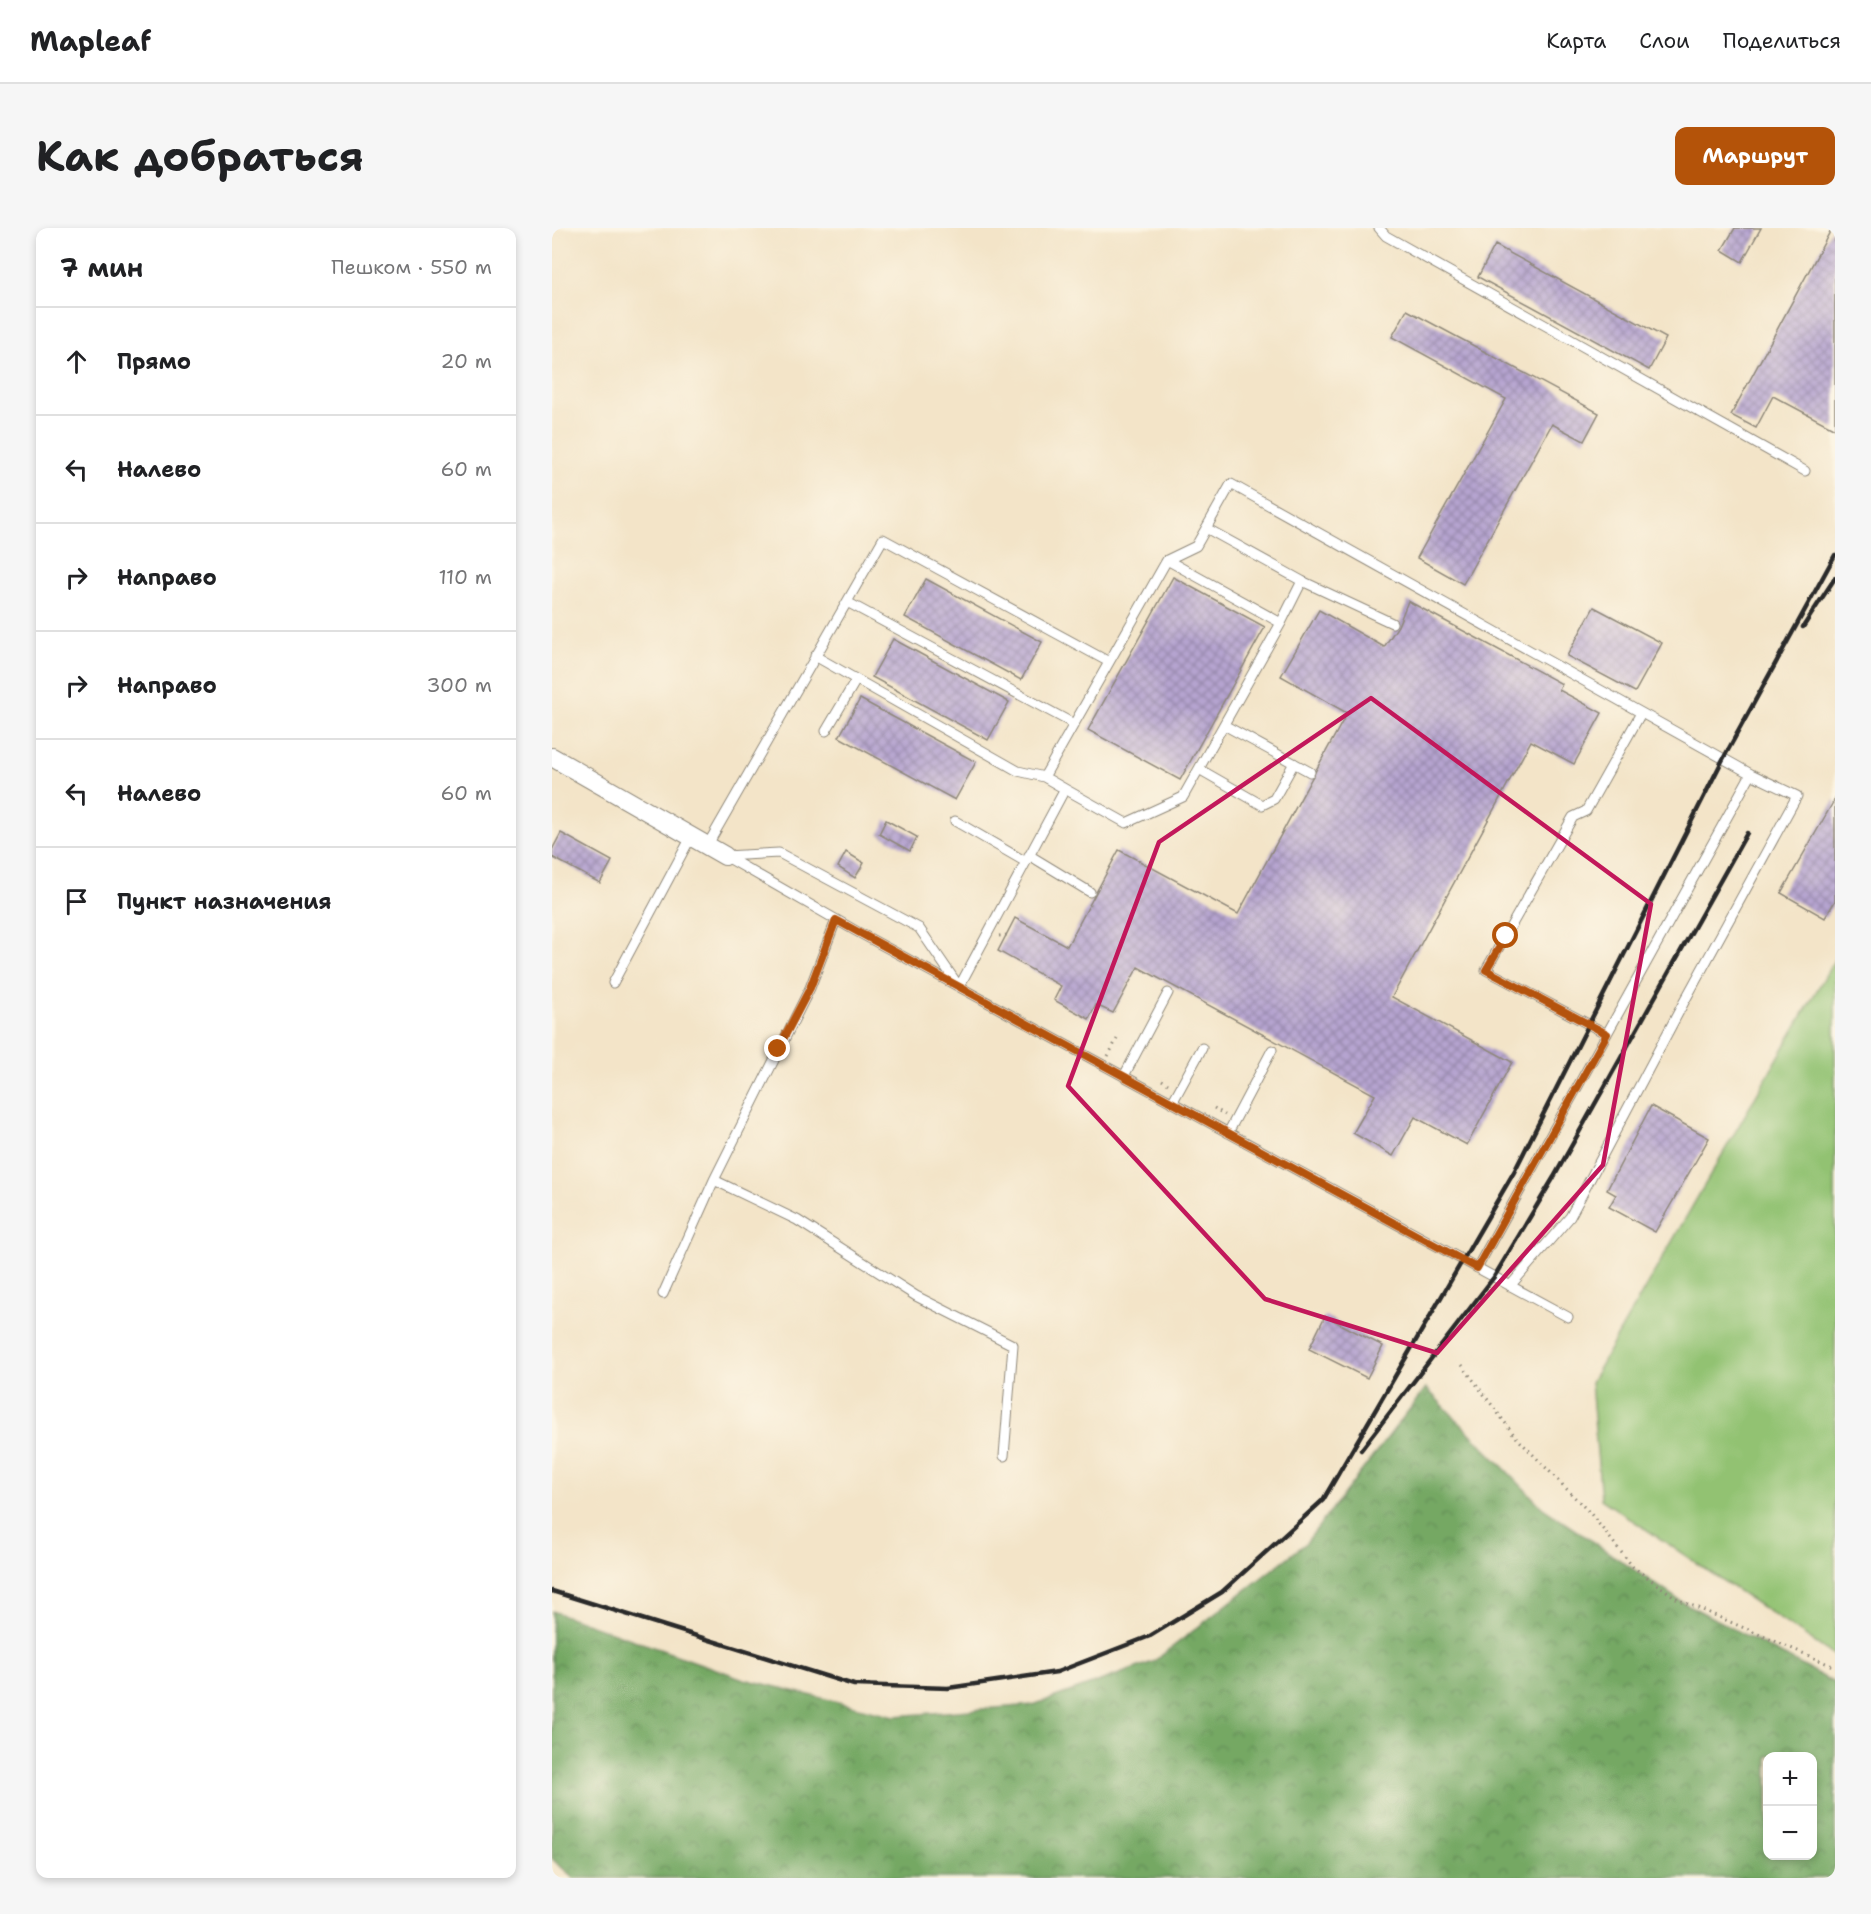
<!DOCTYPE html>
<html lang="ru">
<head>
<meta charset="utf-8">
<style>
	body { margin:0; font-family:"Shantell Sans",sans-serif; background:#f6f6f6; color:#202124 }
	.controls { position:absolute; right:18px; bottom:18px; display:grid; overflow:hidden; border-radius:12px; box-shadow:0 3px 9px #0003 }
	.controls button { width:54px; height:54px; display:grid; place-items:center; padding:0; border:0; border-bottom:2px solid #e0e0e0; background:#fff; color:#202124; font:30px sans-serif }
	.stop { position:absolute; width:18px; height:18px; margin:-14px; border:4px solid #b45309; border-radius:50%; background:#fff }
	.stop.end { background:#b45309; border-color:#fff; box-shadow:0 2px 6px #0008 }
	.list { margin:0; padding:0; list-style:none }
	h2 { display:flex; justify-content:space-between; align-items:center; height:78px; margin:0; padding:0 24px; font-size:26px }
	h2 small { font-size:20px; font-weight:400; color:#757577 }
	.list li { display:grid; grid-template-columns:39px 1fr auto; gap:18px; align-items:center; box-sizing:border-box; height:108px; padding:0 24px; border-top:2px solid #e0e0e0 }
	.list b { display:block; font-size:22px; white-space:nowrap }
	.list em { font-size:20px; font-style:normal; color:#757577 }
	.icon { flex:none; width:33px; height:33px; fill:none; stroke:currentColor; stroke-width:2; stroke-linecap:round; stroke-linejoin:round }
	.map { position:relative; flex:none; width:1283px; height:1650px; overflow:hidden; border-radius:12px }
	header { display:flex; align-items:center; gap:36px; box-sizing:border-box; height:84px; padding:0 30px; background:#fff; border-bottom:2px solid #e0e0e0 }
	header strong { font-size:28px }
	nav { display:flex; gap:33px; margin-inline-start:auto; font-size:21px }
	.intro { display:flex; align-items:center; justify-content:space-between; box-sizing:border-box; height:144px; padding:0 36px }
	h1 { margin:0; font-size:42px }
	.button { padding:15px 27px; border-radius:12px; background:#b45309; color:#fff; font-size:21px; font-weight:700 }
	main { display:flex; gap:36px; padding:0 36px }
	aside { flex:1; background:#fff; border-radius:12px; box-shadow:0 3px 9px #0003 }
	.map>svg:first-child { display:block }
</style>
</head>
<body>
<header>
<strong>Mapleaf</strong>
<nav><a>Карта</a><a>Слои</a><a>Поделиться</a></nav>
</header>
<div class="intro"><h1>Как добраться</h1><a class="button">Маршрут</a></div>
<main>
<aside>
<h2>7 мин<small>Пешком · 550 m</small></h2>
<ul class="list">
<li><svg class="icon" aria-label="ahead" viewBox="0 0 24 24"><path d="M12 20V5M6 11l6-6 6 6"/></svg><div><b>Прямо</b></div><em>20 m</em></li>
<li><svg class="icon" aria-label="left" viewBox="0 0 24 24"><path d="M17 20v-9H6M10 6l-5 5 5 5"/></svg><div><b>Налево</b></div><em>60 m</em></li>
<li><svg class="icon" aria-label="right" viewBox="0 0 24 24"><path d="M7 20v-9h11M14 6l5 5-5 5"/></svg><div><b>Направо</b></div><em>110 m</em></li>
<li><svg class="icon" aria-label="right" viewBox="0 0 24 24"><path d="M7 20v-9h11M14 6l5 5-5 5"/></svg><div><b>Направо</b></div><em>300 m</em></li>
<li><svg class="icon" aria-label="left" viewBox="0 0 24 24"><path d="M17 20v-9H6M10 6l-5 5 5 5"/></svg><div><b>Налево</b></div><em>60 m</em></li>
<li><svg class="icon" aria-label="arrive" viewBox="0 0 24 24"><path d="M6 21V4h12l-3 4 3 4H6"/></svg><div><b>Пункт назначения</b></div></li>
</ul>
</aside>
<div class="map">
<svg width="1283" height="1650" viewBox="0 0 1283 1650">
	<defs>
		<pattern id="forest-crowns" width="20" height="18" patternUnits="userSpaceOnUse" patternTransform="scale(1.5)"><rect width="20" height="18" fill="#75a864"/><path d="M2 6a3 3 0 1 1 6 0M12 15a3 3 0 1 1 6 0" fill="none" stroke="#608953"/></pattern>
		<pattern id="building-cross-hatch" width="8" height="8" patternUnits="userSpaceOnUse" patternTransform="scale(1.5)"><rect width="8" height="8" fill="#b6a4d0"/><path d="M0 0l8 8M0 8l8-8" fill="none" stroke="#9486a9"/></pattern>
	</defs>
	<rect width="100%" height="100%" fill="#fcf5e5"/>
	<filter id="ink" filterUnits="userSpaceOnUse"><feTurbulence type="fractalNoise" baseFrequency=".0167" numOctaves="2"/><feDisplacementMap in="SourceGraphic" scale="12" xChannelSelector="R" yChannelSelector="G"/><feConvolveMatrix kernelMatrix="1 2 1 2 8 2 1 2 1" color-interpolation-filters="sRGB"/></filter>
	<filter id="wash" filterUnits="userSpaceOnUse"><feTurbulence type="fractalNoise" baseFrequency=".008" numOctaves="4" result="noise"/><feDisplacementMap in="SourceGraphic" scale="24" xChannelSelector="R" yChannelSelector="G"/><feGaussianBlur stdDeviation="1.35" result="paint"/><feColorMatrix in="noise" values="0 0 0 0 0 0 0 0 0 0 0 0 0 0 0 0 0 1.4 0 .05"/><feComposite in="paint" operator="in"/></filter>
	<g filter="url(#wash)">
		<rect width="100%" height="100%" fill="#f3e4c8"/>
		<!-- green -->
		<path fill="#92c272" stroke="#5e764e" stroke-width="1.5" d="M1283 731V1428L1049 1271 1039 1154Z"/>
		<!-- forest -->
		<path fill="url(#forest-crowns)" stroke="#506a48" stroke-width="1.5" fill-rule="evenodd" d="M874 1160 991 1280 1127 1372 1283 1455V1650H22L0 1631V1383L192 1451 343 1488 481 1477 601 1434 753 1316ZM1216 1528H1260V1628H1216Z"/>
		<g id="blocks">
			<!-- building -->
			<path fill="url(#building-cross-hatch)" d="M1183 0H1209L1190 34 1170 22Z
				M1280 0H1283V201L1221 168 1204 200 1179 187Z
				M943 17 1114 110 1097 142 926 49Z
				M855 82 1047 185 1032 213 1000 196 911 356 865 330 954 171 840 109Z
				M621 349 713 399 628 552 536 502Z
				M374 351 490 414 469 452 353 389Z
				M856 373 1010 456 1007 462 1050 485 1022 536 979 513 840 769 960 834 915 917 863 889 841 928 801 905 823 867 586 739 561 785 544 777 537 791 502 772 509 758 446 723 463 690 515 718 567 622 686 686 795 485 729 448 767 382 832 419 846 398Z
				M1042 379 1110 415 1083 464 1015 428Z
				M341 411 457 474 436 512 320 449Z
				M308 471 424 534 403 572 287 509Z
				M1283 571V673L1273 690 1229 665Z
				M334 592 365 609 358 623 327 606Z
				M9 605 60 633 48 655 0 629V622Z
				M294 624 312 635 303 650 286 639Z
				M1099 878 1157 910 1103 1004 1057 979 1064 967 1055 962Z
				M773 1088 831 1118 815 1150 757 1121Z"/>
		</g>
	</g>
	<g filter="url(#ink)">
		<use href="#blocks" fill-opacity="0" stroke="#8f887a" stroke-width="1.5"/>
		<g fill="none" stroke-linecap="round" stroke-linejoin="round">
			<!-- service casing -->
			<g stroke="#8f887a" stroke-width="11">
				<path id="service" d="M827 0 834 8 1253 243
					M654 300 750 353 729 395
					M615 332 644 318 679 256 1199 546 1245 568 1132 774 1018 989 958 1058
					M750 353 840 395
					M295 374 522 496
					M263 428 466 543 492 549
					M672 497 758 544
					M274 503 304 452
					M647 541 710 577 722 571 742 535
					M403 593 474 634
					M155 618 331 311 557 434
					M477 627 538 664
					M173 628 304 703 1016 1089
					M173 628 227 625 367 700 406 757
					M61 755 139 609
					M407 759 513 561 574 595 631 569 729 395 615 332 492 549 513 561
					M1055 806 934 742 1021 589 1034 583 1089 485
					M572 848 616 765
					M620 875 650 820
					M676 905 720 822
					M162 952 245 992 364 1068 461 1117 452 1228
					M925 1040 1199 546
					M111 1066 162 952 258 760 284 692"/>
			</g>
			<!-- minor casing -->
			<g stroke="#8f887a" stroke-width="20">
				<path id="minor" d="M0 529 173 628"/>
			</g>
			<!-- path -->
			<path stroke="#8f887a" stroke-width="3" stroke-dasharray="1.5 4.5" stroke-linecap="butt" d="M447 708 456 707
				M556 828 565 811
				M610 852 616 856
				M662 880 673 887
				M910 1137 963 1208 1038 1285 1081 1339 1127 1372 1283 1439"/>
			<!-- service -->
			<use href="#service" stroke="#fff" stroke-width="9"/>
			<!-- minor -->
			<use href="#minor" stroke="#fff" stroke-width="18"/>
			<!-- rail -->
			<path stroke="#2b2b2b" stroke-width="4.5" d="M1251 399 1283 350
				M809 1222 942 1049 1002 949 1195 605
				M0 1363 302 1457 396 1460 505 1444 598 1408 670 1364 771 1272 962 944 1170 533 1283 327"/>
		</g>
	</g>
	<g fill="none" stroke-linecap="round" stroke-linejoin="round" filter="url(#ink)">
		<!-- route -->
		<path stroke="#b45309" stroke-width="8" d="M226 821 258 760 284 692 925 1040 1055 806 934 742 954 708"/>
	</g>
	<!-- marked area -->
	<path fill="none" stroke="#c2185b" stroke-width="4.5" stroke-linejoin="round" d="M819 470 1099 676 1051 937 885 1125 713 1071 516 858 607 614Z"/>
</svg>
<div class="controls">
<button>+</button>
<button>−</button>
</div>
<div class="stop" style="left:954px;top:708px"></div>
<div class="stop end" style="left:226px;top:821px"></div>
</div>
</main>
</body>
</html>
